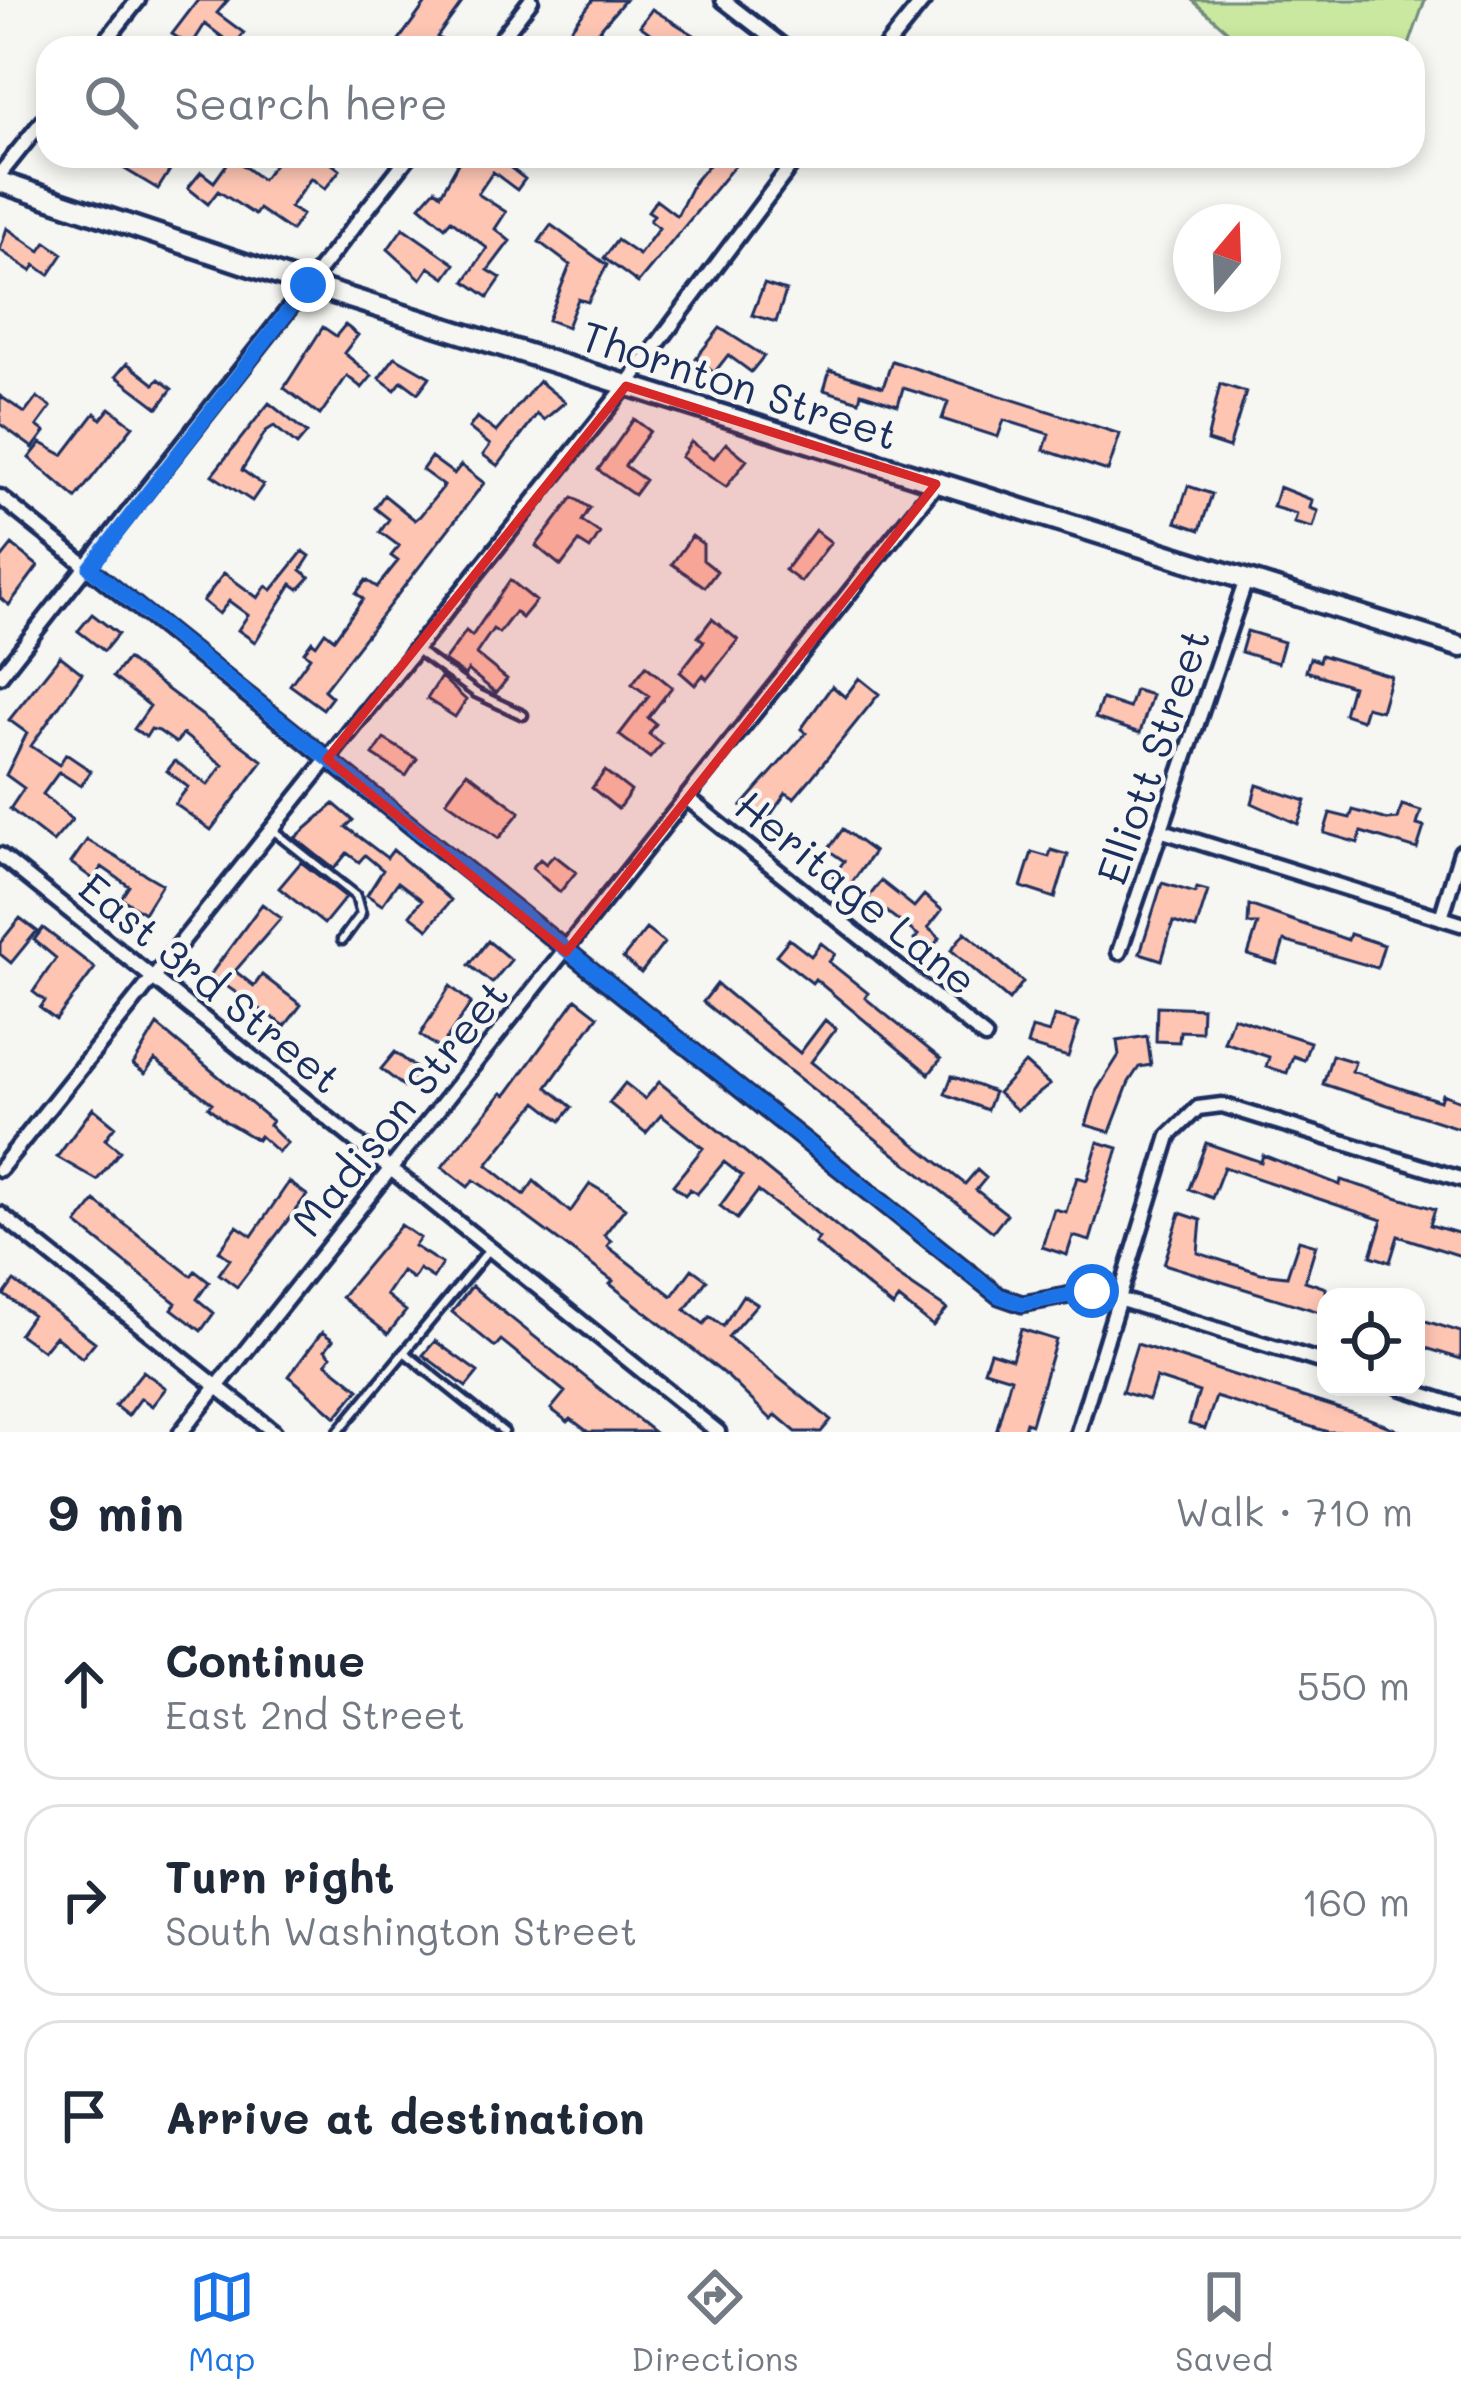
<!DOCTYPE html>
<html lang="en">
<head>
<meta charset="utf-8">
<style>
	body { margin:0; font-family:Mali,sans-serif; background:#f6f6f7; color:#1f2937 }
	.controls { position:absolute; right:36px; bottom:36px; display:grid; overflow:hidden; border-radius:24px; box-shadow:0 6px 18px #0003 }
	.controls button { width:108px; height:108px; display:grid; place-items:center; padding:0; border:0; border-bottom:3px solid #e0e1e3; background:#fff; color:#1f2937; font:60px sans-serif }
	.compass { position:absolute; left:1173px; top:204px; width:108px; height:108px; border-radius:50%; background:#fff; box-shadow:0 6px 18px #0003; rotate:19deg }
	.stop { position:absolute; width:36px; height:36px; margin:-27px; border:9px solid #1a73e8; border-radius:50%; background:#fff }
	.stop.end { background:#1a73e8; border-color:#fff; box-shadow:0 3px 12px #0008 }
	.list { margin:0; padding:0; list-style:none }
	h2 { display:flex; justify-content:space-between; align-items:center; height:156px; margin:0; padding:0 48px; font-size:51px }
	h2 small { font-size:39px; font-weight:400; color:#747a83 }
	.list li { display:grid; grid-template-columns:78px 1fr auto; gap:36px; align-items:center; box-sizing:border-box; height:192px; margin:0 24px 24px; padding:0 24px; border:3px solid #e0e1e3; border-radius:36px }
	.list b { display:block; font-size:45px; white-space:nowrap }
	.list p { margin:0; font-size:39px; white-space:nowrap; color:#747a83 }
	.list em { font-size:39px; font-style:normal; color:#747a83 }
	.icon { flex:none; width:66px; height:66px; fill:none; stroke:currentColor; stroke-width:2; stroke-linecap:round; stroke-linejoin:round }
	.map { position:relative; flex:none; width:1461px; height:1432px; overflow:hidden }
	.search { position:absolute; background:#fff; box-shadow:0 6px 18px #0003; left:36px; right:36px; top:36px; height:132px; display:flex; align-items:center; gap:30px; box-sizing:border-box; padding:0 42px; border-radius:36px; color:#747a83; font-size:45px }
	.sheet { height:804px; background:#fff }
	nav { display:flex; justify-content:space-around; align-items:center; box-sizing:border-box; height:168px; border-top:3px solid #e0e1e3; background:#fff; font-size:33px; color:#747a83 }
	nav a { display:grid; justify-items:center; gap:6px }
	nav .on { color:#1a73e8 }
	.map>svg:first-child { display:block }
</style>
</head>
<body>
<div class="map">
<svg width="1461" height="1432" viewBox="0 0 1461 1432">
	<rect width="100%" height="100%" fill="#f6f6f2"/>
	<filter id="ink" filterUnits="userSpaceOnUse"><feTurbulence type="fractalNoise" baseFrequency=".00833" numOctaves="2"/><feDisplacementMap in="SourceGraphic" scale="24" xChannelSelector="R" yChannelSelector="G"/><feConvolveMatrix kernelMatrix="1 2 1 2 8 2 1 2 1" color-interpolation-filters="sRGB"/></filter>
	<g filter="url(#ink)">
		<!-- green -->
		<path fill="#cae89f" stroke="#728c7e" stroke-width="3" d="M1192 0H1425L1408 48H1247Z"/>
		<!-- building -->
		<path fill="#fec5b3" stroke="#1b2f5e" stroke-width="3" d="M198 0H228L217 13 244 33 234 46 205 24 191 46 172 34Z
			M428 0H464L437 37 442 40 437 48H393Z
			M593 0H625L584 48H556Z
			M652 9 694 35 684 48H671L640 26Z
			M103 156H146L170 170 158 189Z
			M281 156H322L340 170 325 189 311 178 290 207 302 215 291 231 259 209 255 215 218 191 208 204 188 188 201 172 214 182 232 157 262 180Z
			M462 156H507L503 162 525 179 517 190 493 172 478 194 506 212 495 229 510 241 488 270 501 278 488 297 465 281 487 248 451 220 445 227 420 206 435 189 441 194Z
			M716 156 736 164 638 283 604 258 617 240 639 255 659 228 650 221 654 215 648 211 656 200 677 216 694 182Z
			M551 225 607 265 588 302 578 299 567 327 548 320 570 265 539 242Z
			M7 228 40 251 46 242 63 254 49 275 35 265 31 271 0 250Z
			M403 228 455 264 445 278 429 267 421 279 388 249Z
			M764 284 786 291 776 322 752 315Z
			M345 325 358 335 344 353 372 376 362 388 347 376 320 415 284 388 323 327 336 336Z
			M720 328 764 356 751 372 728 355 714 373 696 358Z
			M395 357 430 377 418 393 402 381 395 390 379 378Z
			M892 361 1120 434 1108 471 1044 450 1049 434 1004 420 998 437 942 419 948 402 916 392 903 388 898 405 861 393 859 401 824 390 830 370 883 387Z
			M127 363 154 384 159 379 172 389 158 408 116 376Z
			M539 381 565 402 544 420 537 414 498 466 483 455 490 445 469 428 477 417 496 432Z
			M1220 384 1246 392 1229 448 1207 441Z
			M0 396 25 413 37 397 51 407 37 426 45 432 33 448 0 424Z
			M269 403 307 433 297 445 274 426 266 431 242 470 263 485 252 501 212 475Z
			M110 408 133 426 76 498 29 458 41 443 63 455 95 413 101 419Z
			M634 419 650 431 625 466 645 480 634 495 598 470Z
			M691 442 714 458 726 443 747 460 726 487 681 457Z
			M431 457 454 474 461 465 484 483 324 690 332 697 323 709 290 685 310 657 304 652 312 641 316 645 325 632 334 639 363 599 356 593 366 580 377 587 398 561 391 556 399 546 380 532 389 519 375 508 384 495 415 520 420 516 444 486 422 470Z
			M1188 486 1212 494 1200 530 1176 522Z
			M1279 487 1312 500 1310 508 1318 511 1313 528 1294 523 1297 514 1273 507Z
			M573 497 590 508 582 521 600 533 590 549 579 542 561 566 536 546Z
			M815 530 831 542 801 582 785 570Z
			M692 536 703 544V560L717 571 705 587 672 564Z
			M12 545 38 566 9 605 0 598V560Z
			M303 551 310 556 301 570 310 577 299 589 292 584 255 642 238 630 248 615 229 601 219 614 203 601 224 573 258 598 266 586 272 590Z
			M510 580 536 601 522 618 515 612 499 633 493 629 476 654 507 679 496 693 468 670 465 675 444 661 466 631 472 636Z
			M92 614 118 634 104 651 78 631Z
			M712 619 738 640 707 679 703 675 695 685 680 672 704 641 698 637Z
			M1247 631 1284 642 1278 663 1241 652Z
			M1321 655 1391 676 1381 711 1366 707 1362 720 1344 714 1352 686 1306 671 1310 658 1319 661Z
			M60 656 82 673 31 746 59 765 66 754 91 771 81 786 59 772 43 794 72 820 53 842 10 809 24 788 6 775 27 733 9 720Z
			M127 659 263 761 211 830 175 804 188 787 167 771 175 761 208 785 223 765 183 734 176 743 159 731 151 729 146 737 134 729 150 706 113 677Z
			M646 666 672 687 648 718 656 724 649 734 662 744 650 758 619 735 649 696 632 684Z
			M441 677 466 700 455 717 427 699Z
			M859 678 879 694 812 777 794 798 786 793 765 823 742 806 806 733 801 729 832 686 845 697Z
			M1135 690 1152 695 1140 733 1095 718 1102 699 1129 708Z
			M384 739 417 759 406 776 373 755Z
			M605 771 631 791 618 809 592 788Z
			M467 772 520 812 499 838 446 801Z
			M1257 785 1306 801 1298 824 1252 803Z
			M334 804 353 820 346 827 387 858 393 850 451 900 428 929 410 915 422 900 398 882 382 905 367 895 383 870 365 855 359 862 347 853 334 869 295 838Z
			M1402 805 1421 811 1417 825 1424 827 1417 849 1361 832 1358 843 1324 833 1330 813 1350 818 1353 810 1388 820 1398 819Z
			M843 829 874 852 848 888 833 877 844 861 828 850Z
			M87 840 162 884 144 913 121 898 129 886 102 867 93 879 71 863Z
			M1051 850 1068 855 1055 898 1021 887 1032 852 1049 857Z
			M554 855 576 872 560 892 532 868 540 859 546 864Z
			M301 862 346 897 324 924 279 888Z
			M881 881 914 907 924 895 942 910 928 928 940 938 928 952 914 940 918 935 868 898Z
			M1162 883 1195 893 1197 888 1208 891 1196 929 1173 922 1162 960 1140 953Z
			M262 904 281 918 235 971 254 986 262 975 301 1005 285 1026 210 975Z
			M1249 905 1348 940 1350 934 1384 945 1377 968 1284 941 1277 964 1248 955 1258 924H1248Z
			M20 918 37 931 11 963 0 954V943Z
			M43 928 95 968 56 1020 40 1008 45 1001 33 992 56 958 34 940Z
			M646 929 664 943 641 973 623 958Z
			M965 932 1023 982 1009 1000 951 950Z
			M789 939 811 956 821 943 835 954 829 962 868 993 865 998 941 1059 929 1074 815 979 812 983 776 955Z
			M488 941 511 960 492 983 469 965Z
			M717 984 800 1053 825 1020 836 1029 811 1062 965 1184 977 1170 986 1178 976 1190 1007 1214 993 1232 703 1002Z
			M450 986 471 1003 440 1049 420 1035Z
			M576 999 598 1016 547 1087 572 1107 561 1121 537 1102 487 1165 524 1195 534 1181 570 1212 590 1184 607 1194 625 1208 604 1235 611 1241 607 1246 672 1296 692 1269 707 1280 685 1310 704 1324 710 1316 723 1326 743 1295 757 1304 728 1337 831 1420 821 1432H796L776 1415 772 1420 728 1377 610 1284 613 1281 504 1200 474 1180 468 1187 442 1167 502 1093 506 1095Z
			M1157 1006 1202 1008 1201 1032 1180 1031 1179 1042 1156 1041Z
			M1054 1016 1079 1023 1068 1057 1027 1045 1032 1028 1049 1033Z
			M1233 1017 1310 1042 1304 1060 1293 1056 1287 1073 1266 1067 1269 1057 1224 1042Z
			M157 1025 272 1121 269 1125 287 1143 278 1152 260 1136 257 1140 225 1121 208 1107 212 1103 155 1060 145 1074 133 1065Z
			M1147 1036 1151 1065 1139 1067 1129 1082 1110 1132 1086 1125 1097 1090 1119 1055 1117 1041Z
			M395 1052 421 1072 407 1089 381 1069Z
			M1332 1055 1355 1062 1352 1071 1388 1084 1440 1101 1442 1094 1461 1101V1129L1323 1084Z
			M1025 1063 1050 1085 1017 1110 998 1093Z
			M952 1076 994 1092 987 1110 945 1094Z
			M659 1082 898 1276 947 1309 933 1326 899 1299 893 1307 815 1243 819 1238 758 1191 737 1219 720 1206 742 1176 724 1162 697 1194 690 1189 685 1195 673 1185 703 1148 661 1115 646 1133 609 1103 625 1083 645 1099Z
			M93 1108 115 1126 105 1139 120 1151 97 1180 57 1157Z
			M1098 1142 1118 1148 1090 1241 1073 1236 1067 1255 1042 1247 1054 1209 1066 1212 1077 1177 1087 1180Z
			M1206 1143 1261 1162 1263 1155 1340 1185 1341 1180 1435 1209 1430 1225 1461 1234V1256L1398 1236 1390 1262 1371 1256 1382 1220 1224 1167 1212 1198 1189 1189Z
			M289 1182 307 1195 237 1287 219 1274 230 1259 219 1251 237 1226 252 1236Z
			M95 1201 191 1276 195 1271 209 1282 197 1299 214 1313 201 1331 172 1309 176 1303 77 1224Z
			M1180 1213 1201 1220 1198 1253 1261 1273 1287 1276 1299 1240 1316 1245 1305 1281 1326 1288V1314L1164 1264Z
			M401 1225 420 1238 414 1246 442 1264 433 1278 419 1269 413 1279 402 1271 386 1295 406 1311 388 1334 341 1297Z
			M14 1281 95 1342 82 1358 55 1336 43 1351 19 1334 32 1315 4 1295Z
			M472 1286 491 1302 654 1432H588L571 1419 568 1422 551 1409 565 1392 501 1340 495 1347 452 1312Z
			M1416 1318 1461 1332V1359L1416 1345Z
			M1021 1329 1056 1340 1031 1424 1026 1422 1023 1432H996L1011 1378 984 1370 990 1352 1012 1359Z
			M322 1332 333 1340 325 1350 331 1356 326 1363 359 1389 336 1417 289 1376Z
			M435 1341 478 1372 466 1387 423 1355Z
			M1137 1344 1365 1417 1402 1432H1328L1216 1397 1205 1429 1189 1424 1199 1392 1156 1378 1149 1400 1122 1392Z
			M143 1371 166 1388 152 1406 141 1398 128 1416 115 1406Z"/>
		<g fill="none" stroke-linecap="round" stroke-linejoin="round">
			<!-- lane casing -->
			<g stroke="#1b2f5e" stroke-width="15">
				<path id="lane" d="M418 651 476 693 523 715
					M274 831 356 896 361 914 342 940
					M404 1352 504 1432
					M338 1432 488 1251"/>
			</g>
			<!-- street casing -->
			<g stroke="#1b2f5e" stroke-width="21">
				<path id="street" d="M723 0 785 48
					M100 48 138 0
					M494 48 531 0
					M885 48 924 0
					M0 174 48 114
					M0 497 999 1296 1022 1304 1092 1291 1326 1363
					M0 676 409 156
					M688 799 985 1037
					M1163 831 1461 924
					M0 855 718 1432
					M1441 918 1461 852
					M1119 952 1246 580
					M0 1169 626 386 798 156
					M0 1214 274 1432
					M1400 1387 1461 1407
					M181 1432 936 484
					M1078 1432 1169 1136 1198 1108 1222 1105 1461 1179"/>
			</g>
			<!-- secondary casing -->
			<g stroke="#1b2f5e" stroke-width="27">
				<path id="secondary" d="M0 182 308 285 1461 647"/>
			</g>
			<!-- lane -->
			<use href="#lane" stroke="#f6f6f2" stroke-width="6"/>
			<!-- street -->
			<use href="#street" stroke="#f6f6f2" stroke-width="12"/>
			<!-- secondary -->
			<use href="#secondary" stroke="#f6f6f2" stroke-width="18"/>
		</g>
	</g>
	<g fill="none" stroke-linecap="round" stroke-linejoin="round" filter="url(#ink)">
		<!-- route -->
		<path stroke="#1a73e8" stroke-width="15" d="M308 285 90 568 999 1296 1022 1304 1092 1291"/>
	</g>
	<!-- marked area -->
	<path fill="#d62828" fill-opacity="0.2" stroke="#d62828" stroke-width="9" stroke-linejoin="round" d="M626 386 936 484 566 952 327 759Z"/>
	<g text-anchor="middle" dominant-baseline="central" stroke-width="9" stroke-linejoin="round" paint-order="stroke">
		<!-- street labels -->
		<g font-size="42" fill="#1b2f5e" stroke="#f6f6f2">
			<text transform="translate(740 384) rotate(18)">Thornton Street</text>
			<text transform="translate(1152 756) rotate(-71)">Elliott Street</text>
			<text transform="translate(857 892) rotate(39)">Heritage Lane</text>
			<text transform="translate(211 982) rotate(39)">East 3rd Street</text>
			<text transform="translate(399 1107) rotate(-51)">Madison Street</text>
		</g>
	</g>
</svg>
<div class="controls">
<button><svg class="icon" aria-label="locate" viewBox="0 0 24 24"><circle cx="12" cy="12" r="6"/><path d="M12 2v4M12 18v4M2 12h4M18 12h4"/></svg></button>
</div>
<svg class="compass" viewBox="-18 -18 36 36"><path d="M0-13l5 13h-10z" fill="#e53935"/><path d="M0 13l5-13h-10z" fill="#747a83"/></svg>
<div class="stop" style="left:1092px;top:1291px"></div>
<div class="stop end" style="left:308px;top:285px"></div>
<div class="search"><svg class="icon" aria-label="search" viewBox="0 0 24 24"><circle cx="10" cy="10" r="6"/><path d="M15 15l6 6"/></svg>Search here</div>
</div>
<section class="sheet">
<h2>9 min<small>Walk · 710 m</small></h2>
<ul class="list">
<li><svg class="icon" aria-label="ahead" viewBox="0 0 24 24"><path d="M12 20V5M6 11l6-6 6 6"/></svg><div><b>Continue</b><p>East 2nd Street</p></div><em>550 m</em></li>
<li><svg class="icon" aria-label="right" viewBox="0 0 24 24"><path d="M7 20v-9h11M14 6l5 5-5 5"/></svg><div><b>Turn right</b><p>South Washington Street</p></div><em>160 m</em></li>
<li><svg class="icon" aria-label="arrive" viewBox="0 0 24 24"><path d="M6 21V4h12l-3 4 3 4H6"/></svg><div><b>Arrive at destination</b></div></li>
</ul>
</section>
<nav>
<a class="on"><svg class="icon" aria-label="map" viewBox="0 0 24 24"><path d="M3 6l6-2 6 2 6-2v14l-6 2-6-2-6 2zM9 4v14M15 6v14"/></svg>Map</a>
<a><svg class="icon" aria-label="directions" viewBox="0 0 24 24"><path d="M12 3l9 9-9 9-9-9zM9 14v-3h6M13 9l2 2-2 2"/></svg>Directions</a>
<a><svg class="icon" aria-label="saved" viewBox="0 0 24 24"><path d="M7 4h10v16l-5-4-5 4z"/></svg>Saved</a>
</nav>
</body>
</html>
